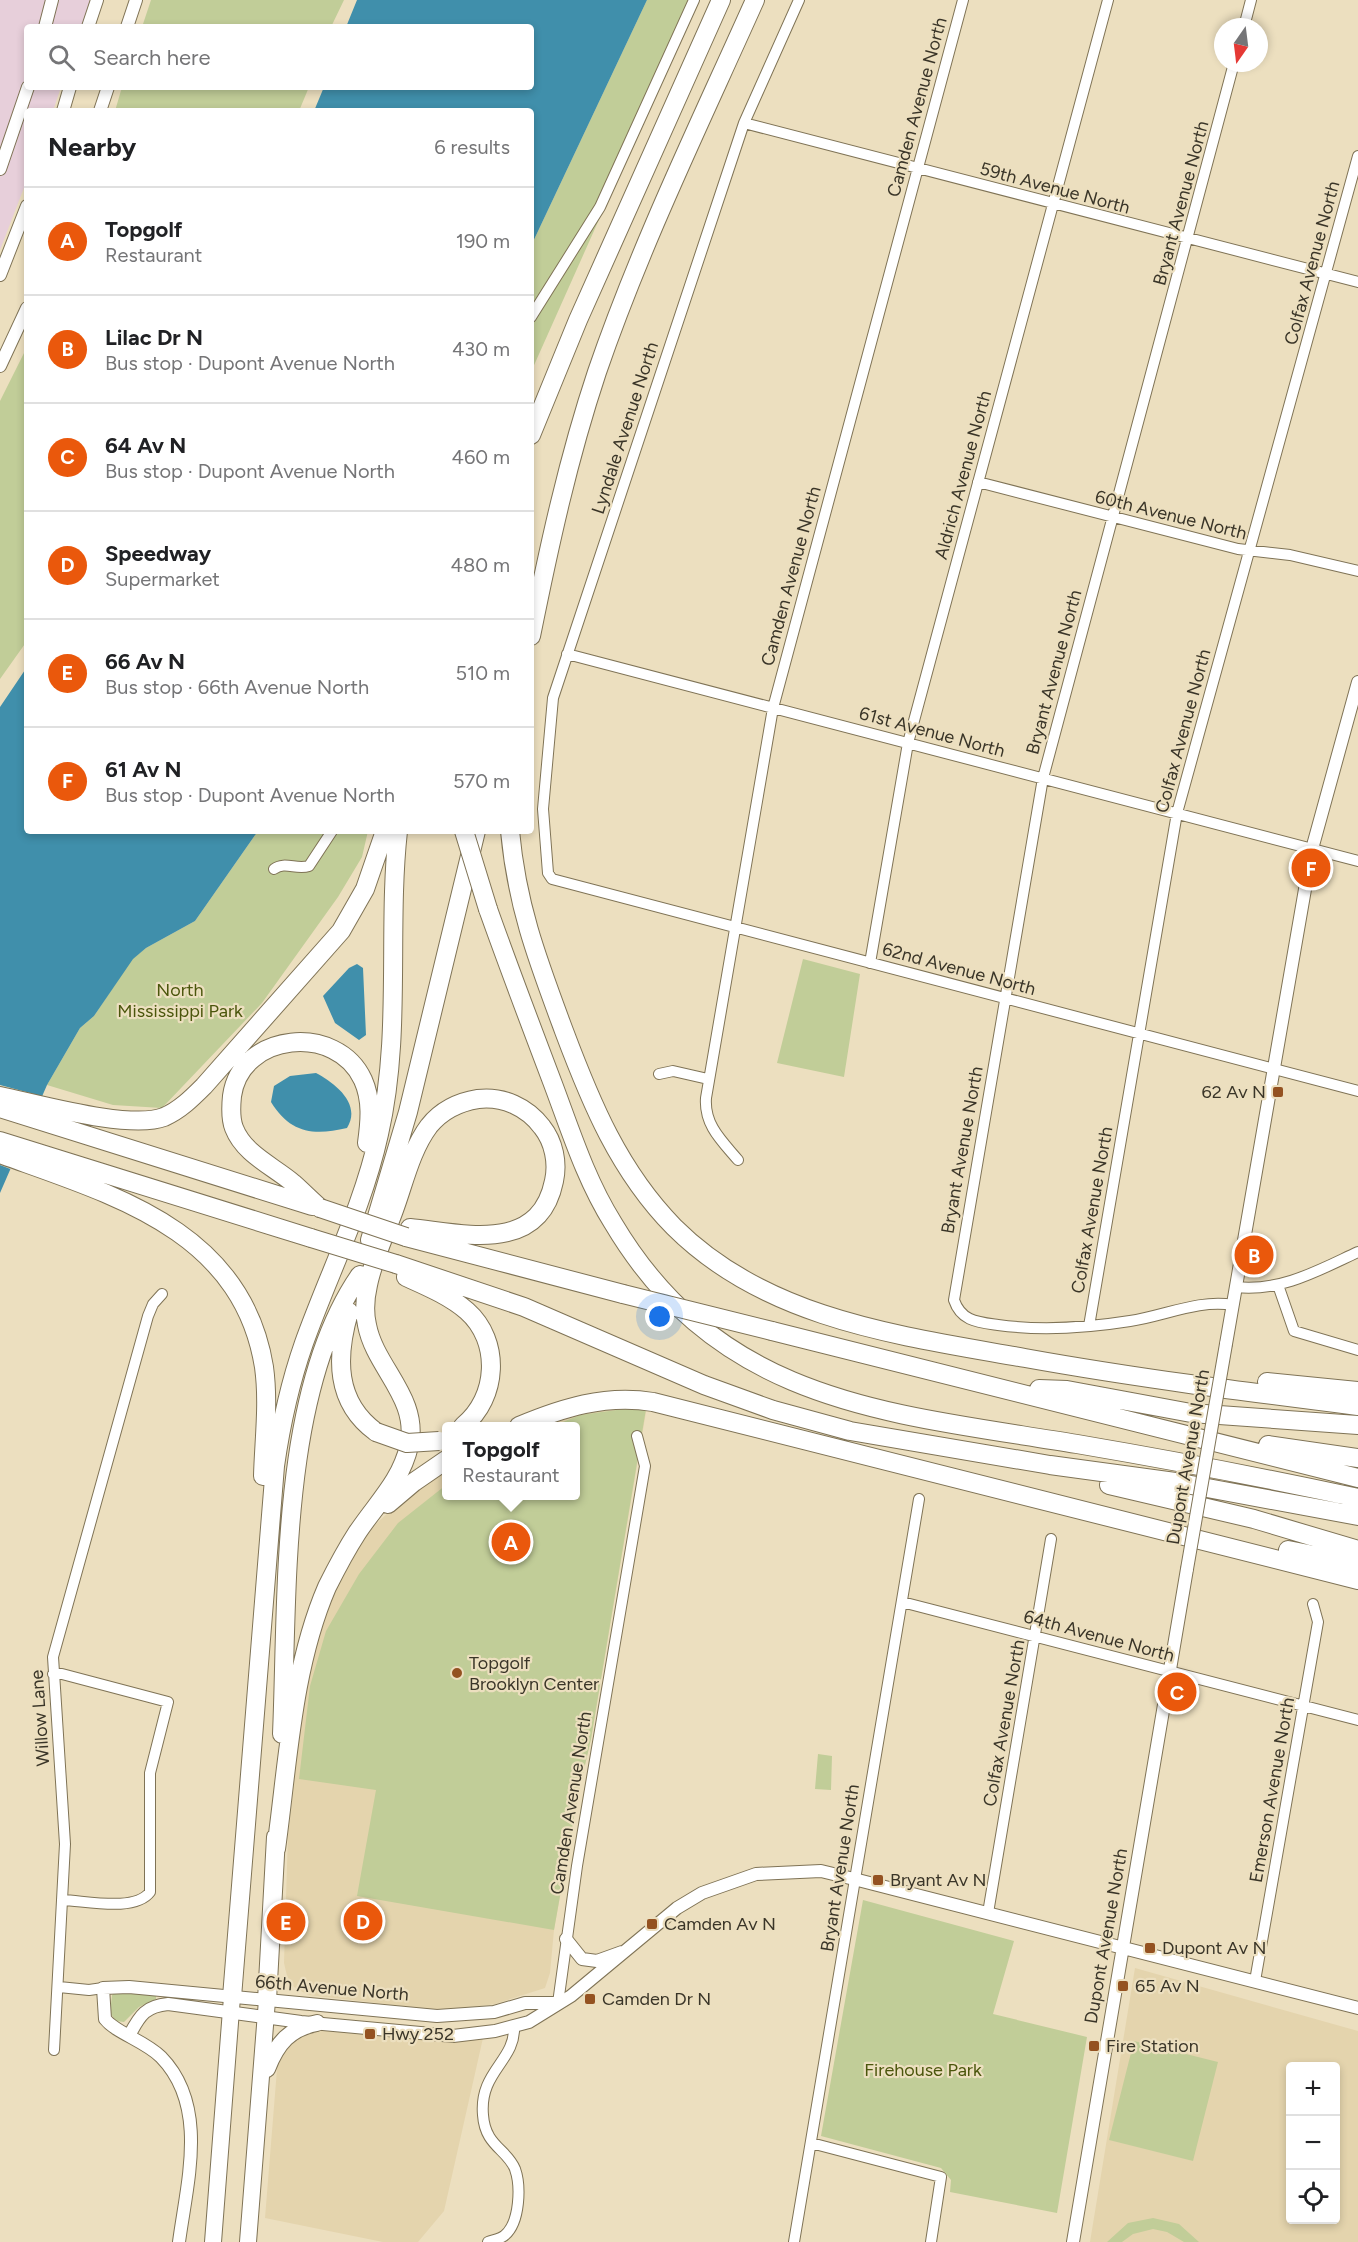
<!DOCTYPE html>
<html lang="en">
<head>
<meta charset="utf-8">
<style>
	body { margin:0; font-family:Figtree,sans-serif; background:#f2f2f2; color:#202124 }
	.controls { position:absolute; right:18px; bottom:18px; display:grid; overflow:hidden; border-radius:6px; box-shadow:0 3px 9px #0003 }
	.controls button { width:54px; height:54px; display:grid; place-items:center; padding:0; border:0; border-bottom:2px solid #e0e0e0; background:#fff; color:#202124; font:30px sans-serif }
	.compass { position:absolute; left:1214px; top:18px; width:54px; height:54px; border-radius:50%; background:#fff; box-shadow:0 3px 9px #0003; rotate:194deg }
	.you { position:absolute; left:660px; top:1317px; width:21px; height:21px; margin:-15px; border:4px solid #fff; border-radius:50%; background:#1a73e8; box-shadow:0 0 0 9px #1a73e833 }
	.badge { display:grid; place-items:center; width:39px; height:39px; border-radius:50%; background:#ea580c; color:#fff; font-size:20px; font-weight:700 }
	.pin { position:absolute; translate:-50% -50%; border:3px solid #fff; box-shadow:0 2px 6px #0006 }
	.popup { position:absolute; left:442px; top:1422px; width:138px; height:78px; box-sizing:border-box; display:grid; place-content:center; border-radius:6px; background:#fff; filter:drop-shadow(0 2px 4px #0005); font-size:20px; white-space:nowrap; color:#757577 }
	.popup b { font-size:22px; color:#202124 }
	.popup::after { content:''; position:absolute; left:50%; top:100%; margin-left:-12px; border:12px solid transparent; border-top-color:#fff }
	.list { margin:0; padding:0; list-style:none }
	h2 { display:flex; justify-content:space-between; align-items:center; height:78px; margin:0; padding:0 24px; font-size:26px }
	h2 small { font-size:20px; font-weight:400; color:#757577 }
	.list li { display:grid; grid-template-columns:39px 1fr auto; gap:18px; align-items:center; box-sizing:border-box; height:108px; padding:0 24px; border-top:2px solid #e0e0e0 }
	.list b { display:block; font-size:22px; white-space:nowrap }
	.list p { margin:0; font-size:20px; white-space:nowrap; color:#757577 }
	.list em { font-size:20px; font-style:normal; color:#757577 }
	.icon { flex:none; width:33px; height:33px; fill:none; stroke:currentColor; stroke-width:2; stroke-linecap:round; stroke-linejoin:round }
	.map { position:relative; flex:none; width:1358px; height:2242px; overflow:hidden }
	.search { position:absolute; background:#fff; box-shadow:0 3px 9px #0003; left:24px; top:24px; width:510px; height:66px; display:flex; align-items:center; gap:15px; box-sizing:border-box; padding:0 21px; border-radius:6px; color:#757577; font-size:22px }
	.panel { position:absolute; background:#fff; box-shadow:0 3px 9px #0003; left:24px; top:108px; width:510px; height:726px; border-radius:6px }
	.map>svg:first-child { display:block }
</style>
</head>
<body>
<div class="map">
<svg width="1358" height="2242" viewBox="0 0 1358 2242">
	<rect width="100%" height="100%" fill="#ecdfbf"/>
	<!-- built -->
	<path fill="#e4d4ad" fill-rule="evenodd" d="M647 1406 591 1739 577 1800 554 1930 550 1973 545 1988 495 2004 446 2011 308 1995 294 1987 287 1976 284 1963 288 1834 305 1687 320 1621 346 1562 377 1523 404 1498 446 1465V1496H576V1426H531L578 1410Z
		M1135 1968 1358 2031V2242H1090ZM1290 2066H1336V2220H1290Z
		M306 2029 483 2038 444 2211 418 2242H383L265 2218 278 2057Z"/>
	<!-- industrial -->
	<path fill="#e7cfda" d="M0 0H90L81 27H27V87H61L53 111H27V180L0 250Z"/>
	<!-- green -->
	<path fill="#c1cd98" d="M151 0H344L331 27H142Z
		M647 0H697L531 372V246Z
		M122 87H309L299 111H115Z
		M27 347V641L0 679V401Z
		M258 831H368L362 857 338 897 262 1003 162 1108 113 1105 47 1085 80 1028 94 1016 132 959 146 948 195 921Z
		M803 959 860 974 844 1077 777 1063Z
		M631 1408 646 1409 591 1739 577 1800 554 1930 357 1896 376 1790 299 1779 310 1686 326 1631 359 1574 398 1523 446 1485V1496H576V1426H553L580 1415Z
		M818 1754 832 1756 831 1790 815 1789Z
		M863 1900 1014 1941 993 2014 1087 2037 1057 2213 950 2192 951 2180 941 2168 821 2136Z
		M116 1992 156 1994V1999L139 2007 124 2022 116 2021 110 2013 112 1995Z
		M1134 2041 1218 2062 1193 2161 1109 2140Z
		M1153 2218 1179 2224 1199 2242H1184L1167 2232 1153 2229 1133 2234 1122 2242H1107L1128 2223Z"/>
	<!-- water -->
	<path fill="#408fab" d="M357 0H647L531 246V111H314L324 87H531V27H346Z
		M27 667V831H258L195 921 146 948 133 959 94 1016 80 1028 47 1085 0 1193V707Z
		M357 964 363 968 366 1035 359 1040 335 1023 323 996 349 968Z
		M316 1073C335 1083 362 1104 347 1128 313 1136 290 1133 271 1102L274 1086 290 1076Z"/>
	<!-- pier -->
	<path fill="#ecdfbf" d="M0 1085 45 1097 13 1170 0 1165Z"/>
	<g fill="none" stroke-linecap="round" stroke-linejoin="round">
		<!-- minor casing -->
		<g stroke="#7f7356" stroke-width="12">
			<path id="minor" d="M799 0 744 123 553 698 543 809 548 873 552 879 1358 1091
				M1244 27 1251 0
				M744 123 1358 282
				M531 317 600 207 694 0
				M978 482 1238 549 1290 555 1358 571
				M567 654 1358 861
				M274 869C285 861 296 870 309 866L332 831
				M870 963 908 743 1108 0
				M659 1074 673 1071 708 1079
				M738 1160C722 1141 704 1125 706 1098L773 708 963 0
				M1278 1285 1294 1331 1358 1350
				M1236 1287C1281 1292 1319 1270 1358 1252
				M1233 1305C1199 1299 1164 1316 1130 1321 1086 1328 1042 1331 998 1325 977 1322 961 1321 954 1300L1043 778 1234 63
				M1089 1326 1177 813 1358 156
				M902 1602 1358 1720
				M53 1674H62L168 1702 150 1773V1892C135 1912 87 1901 63 1900
				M988 1913 1051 1539
				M1255 1981 1318 1622 1313 1604
				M59 1987 89 1990 103 1988
				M558 2003 577 1866 645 1466 637 1436
				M54 2050 65 1844 53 1657 148 1316 153 1304 162 1294
				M811 2143 941 2177 931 2242
				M488 2242C493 2240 501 2239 505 2235 520 2222 521 2186 515 2169 507 2149 485 2146 483 2115 479 2071 516 2061 514 2026
				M794 2242 919 1499"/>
		</g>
		<!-- tertiary casing -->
		<g stroke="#7f7356" stroke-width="14">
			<path id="tertiary" d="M45 27 52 0
				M88 27 97 0
				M127 27 136 0
				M63 111 70 87
				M100 111 108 87
				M0 169 28 87
				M0 275 27 206
				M0 366 27 308
				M1226 1344 1312 849 1358 682
				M566 1939 582 1959 597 1961 622 1952
				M130 2034C140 2015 146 2006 168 2004L301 2022 453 2036 495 2031 529 2022 571 1996 677 1908 702 1893 756 1874 821 1871 854 1879 1358 2008
				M179 2242C187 2182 209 2106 161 2057 145 2041 116 2033 105 2019L103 1988 129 1987 437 2016 494 2012 525 2003H558
				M1073 2242 1187 1569"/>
		</g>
		<!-- trunk casing -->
		<g stroke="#7f7356" stroke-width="18">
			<path id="trunk" d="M267 2069C277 2043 290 2028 317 2023
				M213 2242 232 1997
				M248 2242 267 2000"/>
		</g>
		<!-- motorway casing -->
		<g stroke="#7f7356" stroke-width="20">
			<path id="motorway" d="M531 435 578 320 721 0
				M531 636C549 547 568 459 597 372 641 244 700 123 755 0
				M510 831C517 907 538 961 564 1031 591 1103 619 1171 674 1227 767 1320 902 1336 1025 1358 1136 1378 1247 1392 1358 1406
				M488 909C509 968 531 1026 553 1084 571 1132 586 1180 613 1223 721 1405 890 1413 1077 1444 1171 1460 1265 1478 1358 1498
				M0 1096C39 1104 130 1130 164 1117 180 1110 192 1098 204 1086L341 931 365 889 385 831
				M0 1108 312 1206
				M0 1141 311 1238
				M0 1154C113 1195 242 1230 264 1367 269 1403 264 1440 263 1476
				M320 1208C311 1200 302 1191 293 1183 273 1166 244 1154 234 1128 230 1118 231 1106 232 1096 241 1032 337 1023 363 1080 372 1100 370 1121 367 1143
				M406 1237 623 1294
				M370 1240 408 1112 476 831
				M396 1264 524 1307 704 1385 773 1410 850 1431 1050 1465 1175 1482 1358 1516
				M406 1277C426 1286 450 1296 467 1311 501 1341 498 1398 463 1426
				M349 1312C336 1357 335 1402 376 1432
				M772 1331 1358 1478
				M1267 1382 1358 1391
				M1039 1389 1067 1390 1191 1413 1358 1425
				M519 1426C562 1408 605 1394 653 1402L1358 1580
				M1268 1445 1358 1458
				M1109 1485 1254 1519 1358 1550
				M388 1504 414 1482 446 1460
				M1288 1550 1358 1564
				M282 1734C288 1596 279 1392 360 1275
				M276 1849C288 1763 292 1668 327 1587 336 1569 346 1550 357 1533 377 1503 401 1481 409 1446 420 1398 375 1368 367 1325 364 1312 365 1298 368 1285 373 1260 385 1235 394 1210 404 1183 411 1150 429 1126 441 1111 459 1102 478 1099 503 1096 527 1107 542 1127 554 1142 558 1163 554 1181 539 1255 462 1233 410 1228
				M232 1997 275 1466C281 1424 290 1383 304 1343 329 1273 363 1207 379 1134 402 1035 387 931 398 831
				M267 2000 276 1837"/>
		</g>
		<!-- minor -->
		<use href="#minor" stroke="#fff" stroke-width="10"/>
		<!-- tertiary -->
		<use href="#tertiary" stroke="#fff" stroke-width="12"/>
		<!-- trunk -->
		<use href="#trunk" stroke="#fff" stroke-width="16"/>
		<!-- motorway -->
		<use href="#motorway" stroke="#fff" stroke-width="18"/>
		<!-- tertiary-bridge casing -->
		<g stroke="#7f7356" stroke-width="14" stroke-linecap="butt">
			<path id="tertiary-bridge" d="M1187 1569 1226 1344"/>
		</g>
		<!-- motorway-bridge casing -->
		<g stroke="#7f7356" stroke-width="20" stroke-linecap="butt">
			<path id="motorway-bridge" d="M464 831 488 909
				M320 1208 406 1237
				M311 1238 396 1264
				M623 1294 772 1331
				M376 1432 407 1443 439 1441"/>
		</g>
		<!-- tertiary-bridge -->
		<use href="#tertiary-bridge" stroke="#fff" stroke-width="12"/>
		<!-- motorway-bridge -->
		<use href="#motorway-bridge" stroke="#fff" stroke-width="18"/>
	</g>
	<!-- markers -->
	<g fill="#945221" stroke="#ecdfbf" stroke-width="2">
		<rect x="1272" y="1086" width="12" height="12" rx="3"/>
		<circle cx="457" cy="1673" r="6"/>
		<rect x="872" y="1874" width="12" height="12" rx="3"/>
		<rect x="646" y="1918" width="12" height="12" rx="3"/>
		<rect x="1144" y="1942" width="12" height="12" rx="3"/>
		<rect x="1117" y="1980" width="12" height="12" rx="3"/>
		<rect x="584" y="1993" width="12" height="12" rx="3"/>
		<rect x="364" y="2028" width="12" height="12" rx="3"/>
		<rect x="1088" y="2040" width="12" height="12" rx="3"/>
	</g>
	<g text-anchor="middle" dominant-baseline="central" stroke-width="4.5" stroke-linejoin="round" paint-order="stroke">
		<!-- street labels -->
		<g font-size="18" fill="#3a3528" stroke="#ecdfbf">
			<text transform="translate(917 107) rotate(-75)">Camden Avenue North</text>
			<text transform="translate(1055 188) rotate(15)">59th Avenue North</text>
			<text transform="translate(1181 203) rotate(-75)">Bryant Avenue North</text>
			<text transform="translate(1312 263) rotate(-75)">Colfax Avenue North</text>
			<text transform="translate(625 428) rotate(-72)">Lyndale Avenue North</text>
			<text transform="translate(963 475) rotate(-75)">Aldrich Avenue North</text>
			<text transform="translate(1171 515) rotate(14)">60th Avenue North</text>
			<text transform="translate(791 576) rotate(-75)">Camden Avenue North</text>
			<text transform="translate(1054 672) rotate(-75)">Bryant Avenue North</text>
			<text transform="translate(1183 731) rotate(-75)">Colfax Avenue North</text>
			<text transform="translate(932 732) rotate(15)">61st Avenue North</text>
			<text transform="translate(959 969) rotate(15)">62nd Avenue North</text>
			<text transform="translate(962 1150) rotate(-80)">Bryant Avenue North</text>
			<text transform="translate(1092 1210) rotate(-80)">Colfax Avenue North</text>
			<text transform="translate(1188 1457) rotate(-80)">Dupont Avenue North</text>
			<text transform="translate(1099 1636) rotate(15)">64th Avenue North</text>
			<text transform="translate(40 1718) rotate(-94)">Willow Lane</text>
			<text transform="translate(1004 1723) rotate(-80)">Colfax Avenue North</text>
			<text transform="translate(1272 1790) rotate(-80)">Emerson Avenue North</text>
			<text transform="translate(571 1803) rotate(-81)">Camden Avenue North</text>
			<text transform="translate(840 1868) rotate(-81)">Bryant Avenue North</text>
			<text transform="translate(1106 1936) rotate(-80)">Dupont Avenue North</text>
			<text transform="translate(332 1988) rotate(5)">66th Avenue North</text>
		</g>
		<!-- park labels -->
		<g font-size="18" fill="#4b560c" stroke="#ecdfbf">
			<text x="180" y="990">North<tspan x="180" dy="21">Mississippi Park</tspan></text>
			<text x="923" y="2070">Firehouse Park</text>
		</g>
		<!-- poi labels -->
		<g font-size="18" fill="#3a3528" stroke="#ecdfbf" text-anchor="start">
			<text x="1266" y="1092" text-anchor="end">62 Av N</text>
			<text x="469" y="1663">Topgolf<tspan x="469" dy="21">Brooklyn Center</tspan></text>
			<text x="890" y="1880">Bryant Av N</text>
			<text x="664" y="1924">Camden Av N</text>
			<text x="1162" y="1948">Dupont Av N</text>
			<text x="1135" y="1986">65 Av N</text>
			<text x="602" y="1999">Camden Dr N</text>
			<text x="382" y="2034">Hwy 252</text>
			<text x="1106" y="2046">Fire Station</text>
		</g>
	</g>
</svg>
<div class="controls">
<button>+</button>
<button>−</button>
<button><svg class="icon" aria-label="locate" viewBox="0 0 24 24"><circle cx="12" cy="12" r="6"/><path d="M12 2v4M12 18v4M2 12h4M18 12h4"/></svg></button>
</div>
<svg class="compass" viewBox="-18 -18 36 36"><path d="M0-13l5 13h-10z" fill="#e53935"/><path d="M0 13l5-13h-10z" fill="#757577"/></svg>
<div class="you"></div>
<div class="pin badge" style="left:511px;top:1542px">A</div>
<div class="popup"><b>Topgolf</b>Restaurant</div>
<div class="pin badge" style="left:1254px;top:1255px">B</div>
<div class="pin badge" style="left:1177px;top:1692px">C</div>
<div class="pin badge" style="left:363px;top:1921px">D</div>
<div class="pin badge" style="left:286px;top:1922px">E</div>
<div class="pin badge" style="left:1311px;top:868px">F</div>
<div class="search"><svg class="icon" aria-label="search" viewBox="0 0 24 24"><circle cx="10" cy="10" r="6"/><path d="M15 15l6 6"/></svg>Search here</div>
<section class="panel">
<h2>Nearby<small>6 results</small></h2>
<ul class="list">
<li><span class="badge">A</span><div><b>Topgolf</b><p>Restaurant</p></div><em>190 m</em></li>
<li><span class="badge">B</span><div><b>Lilac Dr N</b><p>Bus stop · Dupont Avenue North</p></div><em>430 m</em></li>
<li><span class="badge">C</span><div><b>64 Av N</b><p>Bus stop · Dupont Avenue North</p></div><em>460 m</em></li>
<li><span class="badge">D</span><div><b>Speedway</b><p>Supermarket</p></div><em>480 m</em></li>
<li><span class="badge">E</span><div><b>66 Av N</b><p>Bus stop · 66th Avenue North</p></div><em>510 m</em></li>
<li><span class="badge">F</span><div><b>61 Av N</b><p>Bus stop · Dupont Avenue North</p></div><em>570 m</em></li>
</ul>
</section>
</div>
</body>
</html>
